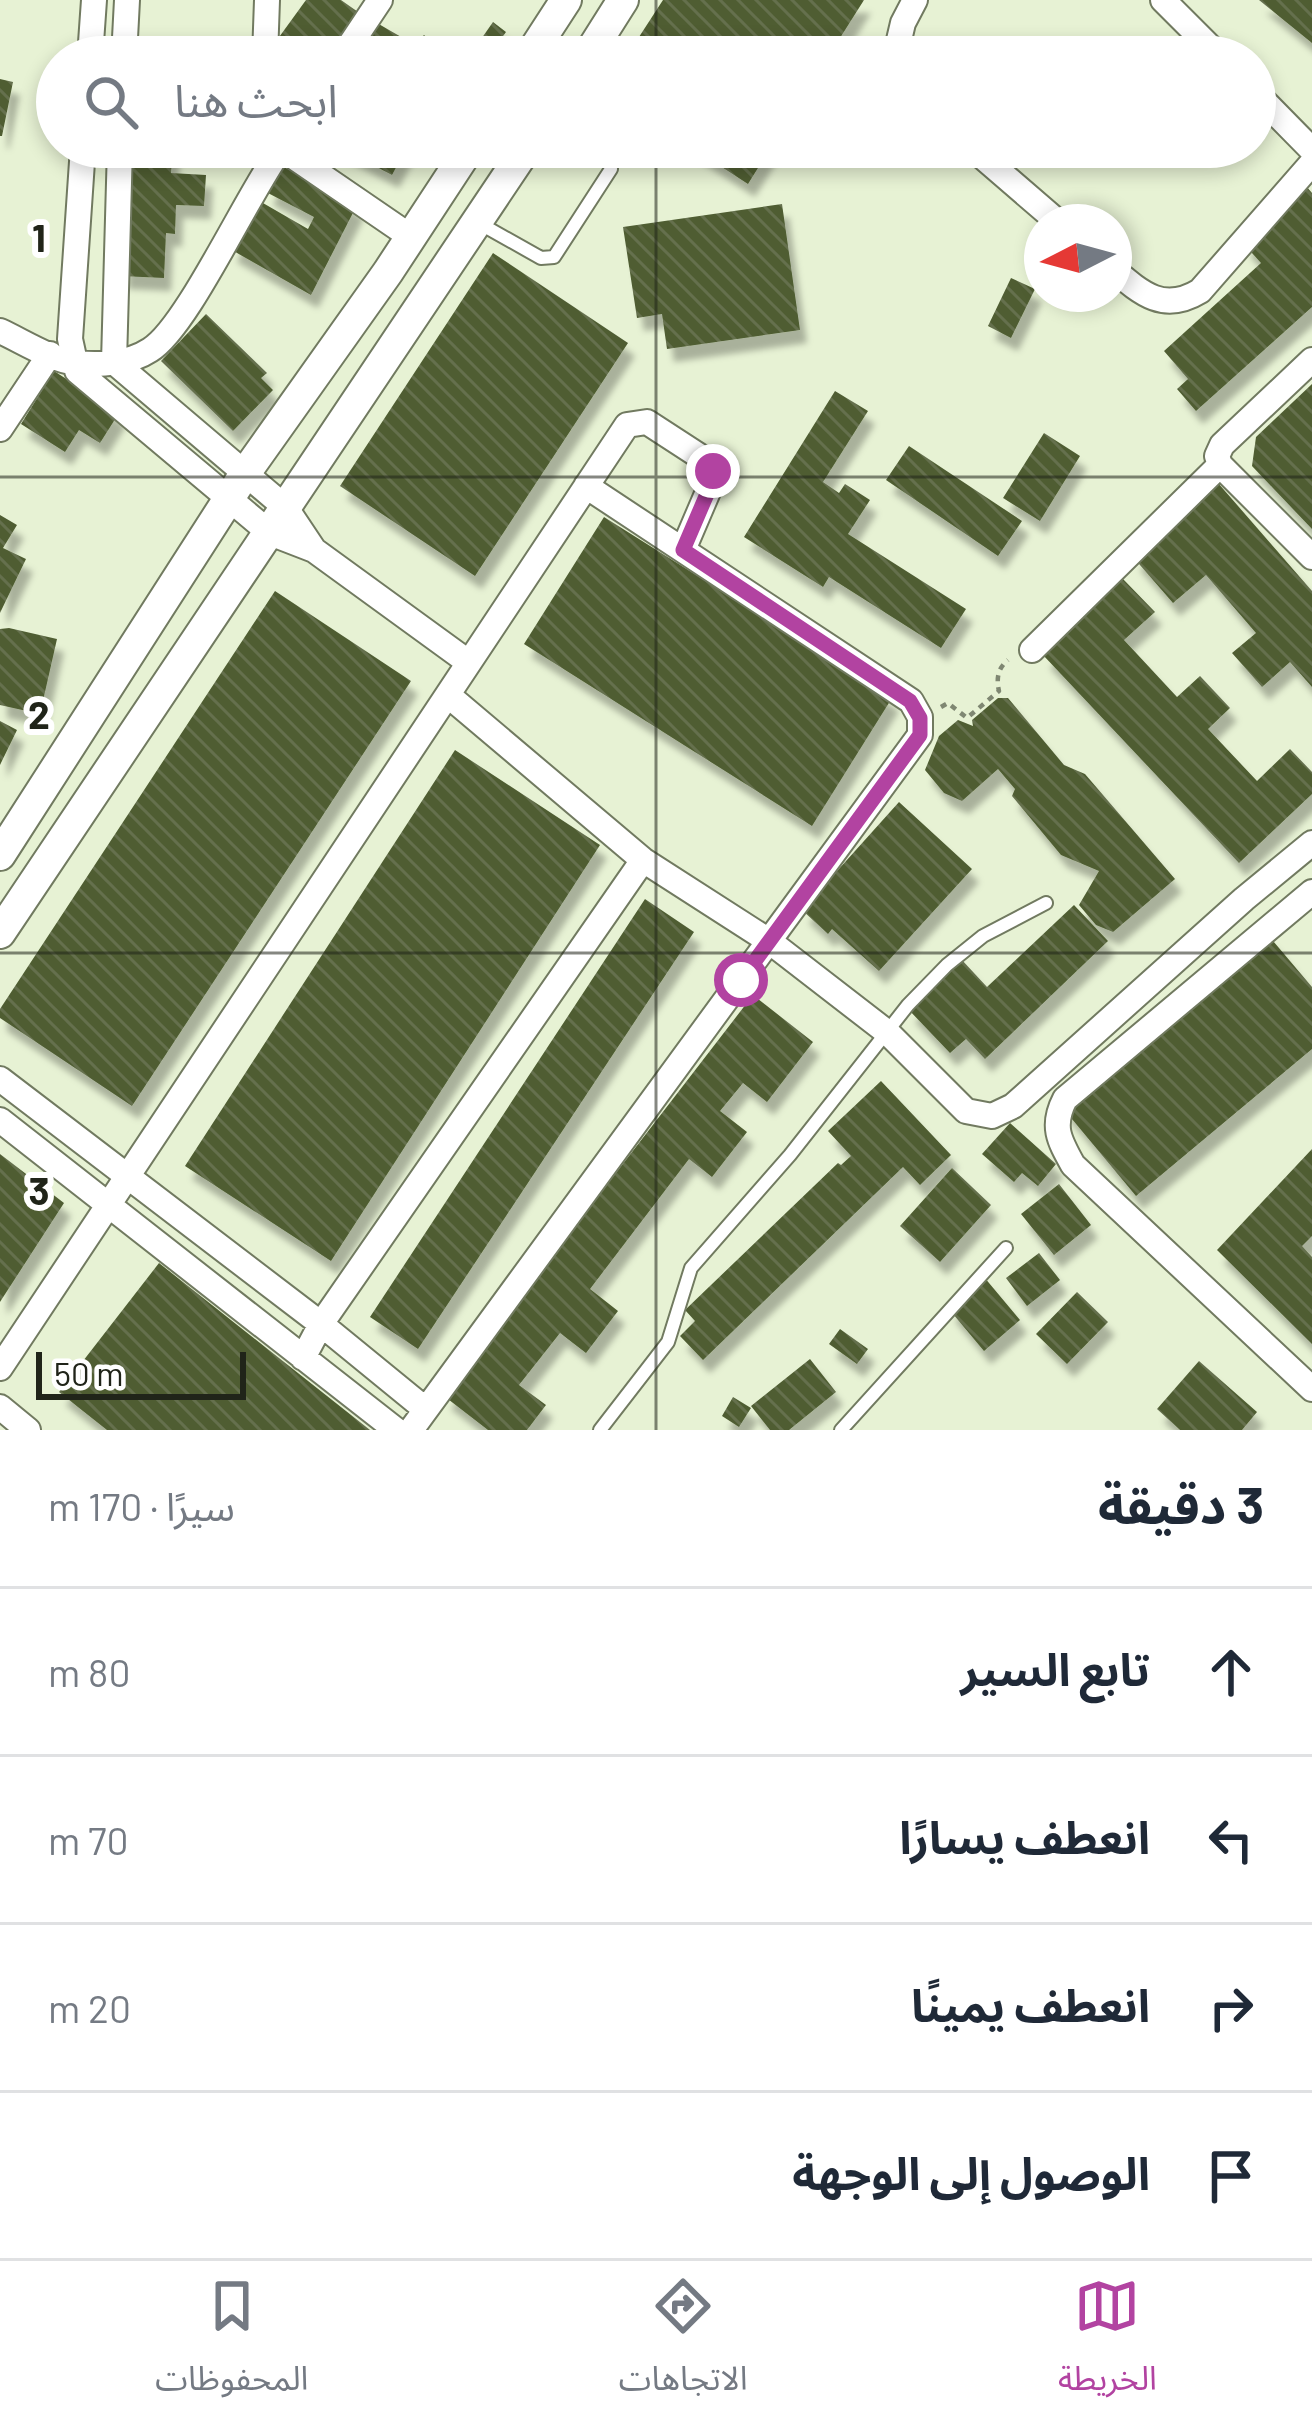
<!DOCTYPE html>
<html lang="ar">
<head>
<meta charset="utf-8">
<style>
	body { margin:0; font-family:Barlow,"Noto Sans Arabic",sans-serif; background:#f2f2f3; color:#1f2937; direction:rtl }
	.compass { position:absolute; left:1024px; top:204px; width:108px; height:108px; border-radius:50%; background:#fff; box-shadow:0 6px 18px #0003; rotate:264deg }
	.scale { position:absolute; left:36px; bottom:30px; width:210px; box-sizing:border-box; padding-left:12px; border:6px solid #202419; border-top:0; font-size:33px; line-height:42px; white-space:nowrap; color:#202419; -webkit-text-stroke:9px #fff; paint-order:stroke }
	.stop { position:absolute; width:36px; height:36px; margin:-27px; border:9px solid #b243a1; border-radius:50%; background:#fff }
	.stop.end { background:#b243a1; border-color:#fff; box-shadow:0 3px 12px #0008 }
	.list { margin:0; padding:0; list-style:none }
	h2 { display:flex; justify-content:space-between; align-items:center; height:156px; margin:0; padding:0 48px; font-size:51px }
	h2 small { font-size:39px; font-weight:400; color:#747a83 }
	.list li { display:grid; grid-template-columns:78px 1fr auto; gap:36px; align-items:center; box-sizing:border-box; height:168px; padding:0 48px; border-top:3px solid #e0e1e3 }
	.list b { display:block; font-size:45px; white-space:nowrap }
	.list em { font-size:39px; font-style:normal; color:#747a83 }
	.icon { flex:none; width:66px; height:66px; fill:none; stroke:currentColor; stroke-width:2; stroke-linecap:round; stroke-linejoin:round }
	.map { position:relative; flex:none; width:1312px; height:1430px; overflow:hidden; direction:ltr }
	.search { position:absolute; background:#fff; box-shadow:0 6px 18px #0003; left:36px; right:36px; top:36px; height:132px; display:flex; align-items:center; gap:30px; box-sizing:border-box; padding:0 42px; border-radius:66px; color:#747a83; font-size:45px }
	.sheet { height:828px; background:#fff }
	nav { display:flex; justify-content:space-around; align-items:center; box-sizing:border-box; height:168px; border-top:3px solid #e0e1e3; background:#fff; font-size:33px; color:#747a83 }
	nav a { display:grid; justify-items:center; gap:6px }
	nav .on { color:#b243a1 }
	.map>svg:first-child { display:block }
</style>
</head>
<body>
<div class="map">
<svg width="1312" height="1430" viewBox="0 0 1312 1430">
	<defs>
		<pattern id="building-back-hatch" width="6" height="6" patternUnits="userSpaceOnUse" patternTransform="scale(3)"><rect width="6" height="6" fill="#4f5d33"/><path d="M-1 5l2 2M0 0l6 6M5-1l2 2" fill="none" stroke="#65704e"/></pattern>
		<filter id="shadow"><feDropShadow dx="7" dy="13" stdDeviation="3" flood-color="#0004"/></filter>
	</defs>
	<rect width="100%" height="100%" fill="#e7f2d4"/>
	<!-- building -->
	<path fill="url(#building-back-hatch)" filter="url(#shadow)" d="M306 0H341L358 12 325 57H277L269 51Z
		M663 0H864L828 57H626Z
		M1259 0H1312V43Z
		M493 22 506 32 490 54 477 45Z
		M377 23 408 41 399 57H355Z
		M424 35 448 57H411L407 53Z
		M0 79 13 82 2 136H0Z
		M127 147H173L171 173 206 175 204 206 176 205 175 234 166 233 164 278 121 276Z
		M339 147H407L392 175Z
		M691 147H771L748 184Z
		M280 165 357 205 311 295 230 249 256 199 308 229 314 217 266 192Z
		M1306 186 1312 193V307L1196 411 1177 389 1188 379 1164 351 1261 263 1243 243Z
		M782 204 800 330 667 349 662 314 637 318 623 227Z
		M493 253 628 343 475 576 340 486Z
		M1011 278 1035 289 1011 338 988 326Z
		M206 314 267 373 261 378 273 390 233 431 161 361Z
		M54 371 119 413 100 443 79 430 65 452 21 424Z
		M1312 384V529L1252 466 1256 437Z
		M835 391 868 411 823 482 839 493 845 484 870 500 848 534 966 609 941 648 829 577 823 587 744 537Z
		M1044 433 1080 456 1040 521 1003 498Z
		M909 446 1022 521 998 556 886 480Z
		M1218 483 1312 591V687L1290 662 1262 687 1232 653 1256 633 1206 575 1173 603 1133 557Z
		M0 515 17 525 3 548 26 559 0 613Z
		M604 517 892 698 812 826 524 644Z
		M1123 579 1155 612 1124 640 1177 697 1200 676 1230 708 1208 729 1257 781 1290 749 1312 772V794L1239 863 1043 655Z
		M275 591 411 681 132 1106 0 1018V1009Z
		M9 628 57 639 40 714 0 705V629Z
		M998 698H1008L1064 765 1085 774 1175 879 1113 932 1096 925 1079 905 1099 871 1061 855 1012 796 1015 789 998 769 962 801 944 793 925 770 939 736 958 720 973 726 972 720Z
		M0 721 17 730 0 765Z
		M455 750 600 845 331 1261 185 1166Z
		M899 802 972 869 879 971 832 929 828 934 802 910Z
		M645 899 694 932 418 1349 370 1317Z
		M1074 905 1108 941 985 1059 966 1039 950 1053 908 1009 961 959 987 987Z
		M1268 935 1312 987V1049L1136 1196 1062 1107Z
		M753 995 813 1042 767 1102 743 1083 720 1111 747 1132 712 1177 689 1159 590 1289 618 1311 586 1353 560 1333 519 1385 546 1405 527 1430H488L444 1396Z
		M881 1081 951 1155 920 1185 903 1167 703 1360 680 1336 695 1321 685 1310 838 1163 841 1165 851 1156 828 1131Z
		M1010 1123 1056 1164 1038 1186 1022 1173 1014 1182 982 1154Z
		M1312 1149V1236L1302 1246 1312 1257V1344L1217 1250Z
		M0 1154 64 1203 0 1302Z
		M952 1168 991 1205 940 1262 900 1226Z
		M1059 1184 1091 1225 1054 1255 1021 1214Z
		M1039 1253 1060 1280 1027 1306 1006 1278Z
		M159 1263 370 1430H107L59 1392Z
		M984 1277 1020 1320 984 1351 948 1308Z
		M1077 1292 1108 1322 1067 1364 1036 1334Z
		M840 1329 868 1349 857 1364 829 1344Z
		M810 1359 836 1392 789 1430H770L751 1406Z
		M1199 1361 1257 1412 1242 1430H1180L1157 1409Z
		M733 1397 751 1408 739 1427 722 1416Z"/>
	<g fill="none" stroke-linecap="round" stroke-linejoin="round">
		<!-- service casing -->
		<g stroke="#717a60" stroke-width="16">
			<path id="service" d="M477 222 541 258 554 257 611 169 607 152 599 147
				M600 1430 668 1342 691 1268 790 1155 908 1005 947 965 983 936 1046 903
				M841 1430 1006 1248"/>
		</g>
		<!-- minor casing -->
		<g stroke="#717a60" stroke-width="28">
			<path id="minor" d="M1163 0 1220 57
				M90 57 94 0
				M124 57 127 0
				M265 57 267 0
				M342 57 380 0
				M895 57 903 23 915 0
				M1255 92 1312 150
				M83 147 70 339 77 371 270 533 314 550 468 662
				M120 147 114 362 286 508 314 550
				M971 147 1058 222
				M281 148 411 237
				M1114 270C1142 294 1164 313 1200 291L1312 163
				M0 331C24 342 51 360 77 363 101 366 130 363 150 350 187 328 249 191 282 147
				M0 429 50 354
				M1220 465 1312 557
				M586 486 911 701 920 717V735L769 941 888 1033 966 1111 992 1116 1013 1106 1244 899 1312 843
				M1032 650 1220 465 1217 456 1222 445 1312 360
				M1312 892 1065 1099C1051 1126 1059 1140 1073 1165L1312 1389
				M0 1079 321 1324 425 1409
				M0 1120 396 1430
				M303 1358 321 1324 643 860
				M0 1368 627 425 647 422 707 461 713 471V480L683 550
				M0 1407 28 1430
				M411 1430 769 941 643 860 449 696"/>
		</g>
		<!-- tertiary casing -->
		<g stroke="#717a60" stroke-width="34">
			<path id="tertiary" d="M529 57 566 0
				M587 57 623 0
				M0 855 246 472 388 272 470 147
				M0 933 527 147"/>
		</g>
		<!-- path -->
		<path stroke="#7f8772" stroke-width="4.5" stroke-dasharray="6 6" stroke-linecap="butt" d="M941 707 948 703 967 718 999 691C996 678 998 668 1008 660"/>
		<!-- service -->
		<use href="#service" stroke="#fff" stroke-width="12"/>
		<!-- minor -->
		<use href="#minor" stroke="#fff" stroke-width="24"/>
		<!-- tertiary -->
		<use href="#tertiary" stroke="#fff" stroke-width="30"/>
	</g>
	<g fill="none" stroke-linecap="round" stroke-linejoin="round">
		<!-- route -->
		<path stroke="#b243a1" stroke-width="15" d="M713 471V480L683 550 910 701 920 718V735L741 980"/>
	</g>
	<!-- grid -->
	<path fill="none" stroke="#202419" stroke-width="3" stroke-opacity="0.55" d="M656 0V57M656 147V1430M0 477H1312M0 953H1312"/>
	<g font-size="39" text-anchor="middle" font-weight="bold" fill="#202419" stroke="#fff" stroke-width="12" stroke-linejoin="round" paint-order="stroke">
		<text x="39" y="252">1</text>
		<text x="39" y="729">2</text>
		<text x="39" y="1205">3</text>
	</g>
</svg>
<svg class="compass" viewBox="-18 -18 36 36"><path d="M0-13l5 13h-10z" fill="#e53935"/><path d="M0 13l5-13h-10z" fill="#747a83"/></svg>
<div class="scale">50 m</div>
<div class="stop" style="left:741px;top:980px"></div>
<div class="stop end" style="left:713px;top:471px"></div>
<div class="search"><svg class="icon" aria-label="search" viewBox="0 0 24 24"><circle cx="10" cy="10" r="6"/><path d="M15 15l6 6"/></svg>ابحث هنا</div>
</div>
<section class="sheet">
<h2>3 دقيقة<small>سيرًا · 170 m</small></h2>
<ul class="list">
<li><svg class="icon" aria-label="ahead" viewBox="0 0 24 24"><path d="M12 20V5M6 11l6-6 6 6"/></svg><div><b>تابع السير</b></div><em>80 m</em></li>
<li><svg class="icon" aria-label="left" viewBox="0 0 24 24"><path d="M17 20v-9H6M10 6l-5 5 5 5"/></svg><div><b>انعطف يسارًا</b></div><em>70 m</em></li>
<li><svg class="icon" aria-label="right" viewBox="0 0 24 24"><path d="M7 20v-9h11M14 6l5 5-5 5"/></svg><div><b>انعطف يمينًا</b></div><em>20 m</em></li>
<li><svg class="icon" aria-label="arrive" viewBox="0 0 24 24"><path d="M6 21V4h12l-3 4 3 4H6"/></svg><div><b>الوصول إلى الوجهة</b></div></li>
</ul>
</section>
<nav>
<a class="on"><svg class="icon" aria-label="map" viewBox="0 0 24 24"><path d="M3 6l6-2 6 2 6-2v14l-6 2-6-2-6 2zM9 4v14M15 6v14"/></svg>الخريطة</a>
<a><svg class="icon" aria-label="directions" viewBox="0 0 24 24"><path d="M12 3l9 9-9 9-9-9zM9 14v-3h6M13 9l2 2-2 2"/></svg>الاتجاهات</a>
<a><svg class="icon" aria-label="saved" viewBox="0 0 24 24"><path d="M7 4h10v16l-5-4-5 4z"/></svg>المحفوظات</a>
</nav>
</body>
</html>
